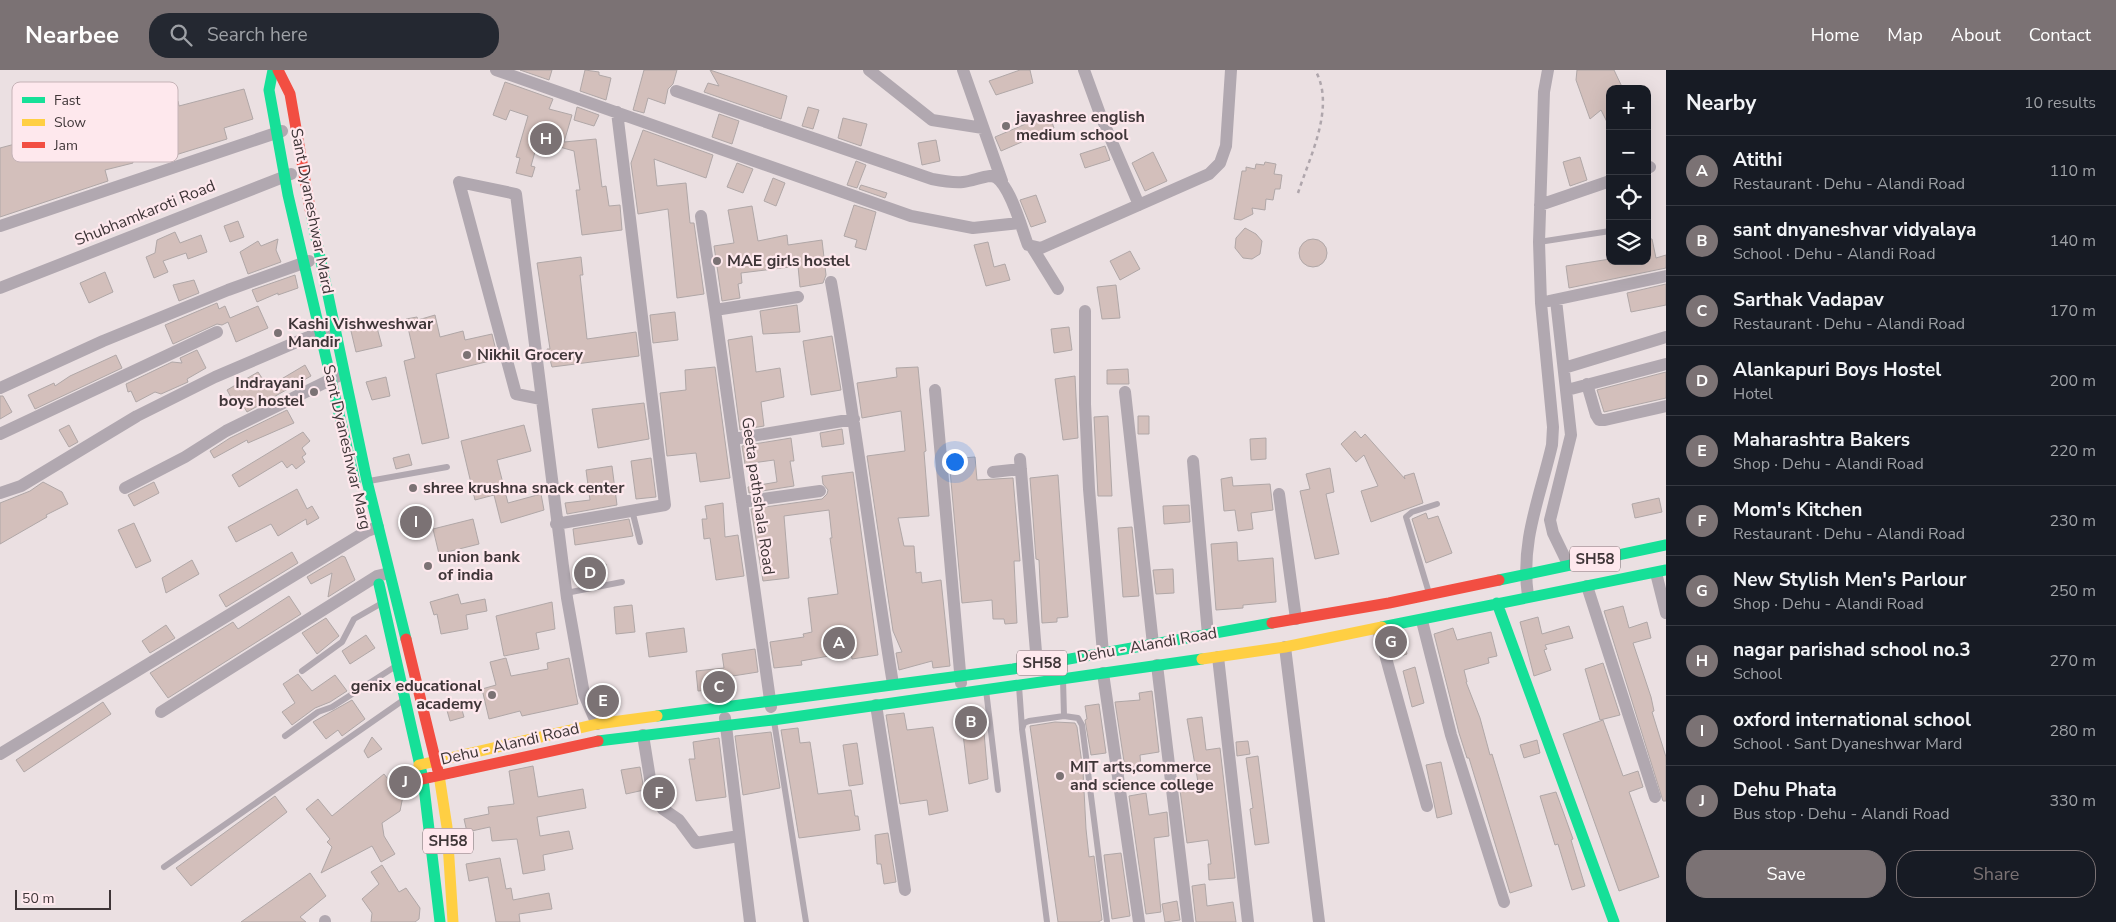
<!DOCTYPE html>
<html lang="en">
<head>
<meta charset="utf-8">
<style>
	body { margin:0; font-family:"Nunito Sans",sans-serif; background:#242831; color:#f1f3f6 }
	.controls { position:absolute; right:15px; top:15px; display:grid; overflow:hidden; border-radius:10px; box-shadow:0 5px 20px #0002 }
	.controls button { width:45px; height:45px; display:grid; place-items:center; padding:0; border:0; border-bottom:1px solid #363941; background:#171b24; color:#f1f3f6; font:25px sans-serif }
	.scale { position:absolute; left:15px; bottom:12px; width:96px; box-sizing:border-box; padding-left:5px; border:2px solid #3f3638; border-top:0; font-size:14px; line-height:18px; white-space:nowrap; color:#3f3638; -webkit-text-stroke:4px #fee8ed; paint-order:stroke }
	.you { position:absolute; left:954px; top:391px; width:18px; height:18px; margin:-12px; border:4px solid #fff; border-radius:50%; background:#1a73e8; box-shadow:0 0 0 8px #1a73e833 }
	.badge { display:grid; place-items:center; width:32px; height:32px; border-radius:50%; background:#7b7274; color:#fff; font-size:16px; font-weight:700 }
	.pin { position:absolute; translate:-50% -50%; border:2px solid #fff; box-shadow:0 1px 5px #0006 }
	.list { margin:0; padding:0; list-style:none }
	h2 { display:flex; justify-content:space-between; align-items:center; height:65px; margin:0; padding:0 20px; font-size:21px }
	h2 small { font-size:16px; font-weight:400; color:#9ea1a6 }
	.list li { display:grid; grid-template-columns:32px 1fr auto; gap:15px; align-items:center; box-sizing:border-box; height:70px; padding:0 20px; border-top:1px solid #363941 }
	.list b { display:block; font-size:19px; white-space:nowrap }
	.list p { margin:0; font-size:16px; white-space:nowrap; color:#9ea1a6 }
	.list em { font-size:16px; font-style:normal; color:#9ea1a6 }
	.actions { display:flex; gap:10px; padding:15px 20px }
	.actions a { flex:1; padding:11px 0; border:1px solid #7b7274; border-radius:20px; text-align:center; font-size:18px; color:#7b7274 }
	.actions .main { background:#7b7274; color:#fff }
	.icon { flex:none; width:28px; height:28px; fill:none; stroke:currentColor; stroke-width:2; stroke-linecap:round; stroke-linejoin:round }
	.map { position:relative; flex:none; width:1666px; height:852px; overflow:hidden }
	header { display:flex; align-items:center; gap:30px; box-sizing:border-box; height:70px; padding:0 25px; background:#7b7274; color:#fff }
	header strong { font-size:24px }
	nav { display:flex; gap:28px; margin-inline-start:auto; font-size:18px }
	.search { width:350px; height:45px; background:#242831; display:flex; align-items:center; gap:12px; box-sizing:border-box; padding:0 18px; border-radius:20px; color:#9ea1a6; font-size:19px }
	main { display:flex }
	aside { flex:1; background:#171b24 }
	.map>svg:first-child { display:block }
</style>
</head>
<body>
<header>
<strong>Nearbee</strong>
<div class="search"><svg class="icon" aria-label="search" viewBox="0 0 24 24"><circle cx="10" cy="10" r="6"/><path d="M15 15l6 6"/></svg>Search here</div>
<nav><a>Home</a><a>Map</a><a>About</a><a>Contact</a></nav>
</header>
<main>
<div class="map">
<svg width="1666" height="852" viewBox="0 0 1666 852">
	<rect width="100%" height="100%" fill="#ebe0e2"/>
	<!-- building -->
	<path fill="#d3bfbb" stroke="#b0a7a7" d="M520 0H552L549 10Z
		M585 0 599 2V5L611 8 606 30 580 21Z
		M644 0H677L673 14 668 19 665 34 648 28 644 43 633 40Z
		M710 0 787 26 781 49 704 22 708 13 719 16Z
		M1020 0H1030L1033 13 996 25 989 11Z
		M1577 0H1614L1623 19H1610V58L1601 40 1590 49 1576 10Z
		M505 12 553 29 549 39 572 45 564 72 596 69 602 117 606 116 609 136 620 135 622 160 582 165 576 120H580L574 81 538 71 531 96 535 97 532 107 516 103 520 88 516 87 528 46 510 40 506 50 493 45Z
		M244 19 253 49 224 58 227 69 169 87 153 39 178 31 179 36Z
		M577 37 599 45 594 56 574 50Z
		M808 37 819 40 813 59 802 56Z
		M121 42 133 93 105 100 108 111 0 147V78L98 52 97 49Z
		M719 44 739 51 732 74 712 67Z
		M1049 44 1054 58 1001 81 995 67Z
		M843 48 867 54 861 76 838 68Z
		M643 60 713 85 706 108 654 89 657 116 686 113 690 153H694L704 224 677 228 668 139 638 144 631 93Z
		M936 70 940 91 922 95 918 73Z
		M1105 76 1110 90 1085 98 1080 84Z
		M1153 82 1167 111 1145 121 1132 93Z
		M1580 87 1587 110 1570 116 1563 92Z
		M856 91 866 95 857 118 847 115Z
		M1265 92 1276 94 1274 104 1282 105 1280 119H1275L1273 130 1266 129 1265 140 1252 138 1253 144 1241 150 1234 149 1242 101H1246V97L1255 99 1256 94 1264 95Z
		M737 93 753 99 743 123 727 117Z
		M773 108 785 113 776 136 764 131Z
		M861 115 887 123 885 128 859 119Z
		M1036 125 1046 152 1031 157 1020 130Z
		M854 135 876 142 866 180 855 177 857 170 844 166Z
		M752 136 758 171 787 165 788 175 822 170 826 205 823 213 800 217 798 196 741 203 742 213 738 214 740 228 722 231 714 176 734 173 728 140Z
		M238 151 244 167 230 172 224 156Z
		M1245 158 1256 164 1262 171 1260 184 1252 189 1243 188 1235 178 1236 168Z
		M175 162 180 173 201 165 207 182 188 189 186 183 163 191 168 202 154 208 146 187 155 183 157 170Z
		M278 169 276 180 281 192 248 204 240 182 258 171 261 176Z
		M1647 169H1652L1656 188 1666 185V198L1569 218 1566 196 1610 189V194L1647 191Z
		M1299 183a14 14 0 1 1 28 0a14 14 0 1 1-28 0Z
		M988 172 994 197 1005 194 1010 210 986 216 974 175Z
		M1130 181 1140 199 1120 210 1110 191Z
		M581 187 583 205H580L587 269 636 262 639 286 552 297 547 279H550L537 193Z
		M105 202 113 222 89 233 80 213Z
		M295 205 298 218 278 225V223L257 232 252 220Z
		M194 210 199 223 179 231 173 215Z
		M1666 214V235L1631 242 1627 223Z
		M1116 215 1120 248 1102 249 1097 217Z
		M217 233 219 239 225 236 230 248 258 236 268 258 236 272 228 252 222 255 217 254 173 274 165 255Z
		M797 235 800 262 763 264 760 241Z
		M675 242 678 270 653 273 650 245Z
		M435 245 440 267 463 261 465 270 492 264 498 289 436 304 449 368 422 374 404 291 415 288 406 249 417 247 418 250Z
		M376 254 382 276 356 282 351 261Z
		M1069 257 1072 280 1054 283 1051 259Z
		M752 266 756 302 780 298 784 327 761 332 764 356 740 360 728 270Z
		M832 266 841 320 811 325 803 271Z
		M197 280 206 298 187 309 188 312 161 324 155 322 136 332 131 321 128 322 126 314 172 292 182 293 180 288Z
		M116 285 122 298 35 339 28 325 54 313 55 316 70 306Z
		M305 295 311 306 247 342 241 332 235 335 227 320 258 302 268 317Z
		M715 297 730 408 700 412 696 383 667 386 660 323 686 320 685 300Z
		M918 297 926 381 924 382 929 446 898 448 904 476H914L916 503 921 502 922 513 941 510 950 596 933 598 932 591 899 600 896 583 902 582 893 561 867 386 905 381 901 341 862 348 857 313 897 307 896 298Z
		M1128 299 1129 314H1107V300Z
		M1666 302V328L1604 342 1597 320Z
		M1075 306 1078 368 1063 370 1055 309Z
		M386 307 390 326 372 330 366 312Z
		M0 326H3L12 342 0 349Z
		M644 333 649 369 598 378 592 339Z
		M287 340 294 353 248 373 247 370 214 388 210 381 230 368Z
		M1108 346 1112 426H1098L1094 347Z
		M1138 346H1149V364H1138Z
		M69 355 78 372 69 377 59 360Z
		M524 355 531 381 497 390 508 433 541 424 544 440 501 453 494 425 475 430 461 371Z
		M842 359 844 374 822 377 820 363Z
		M1355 361 1361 368 1365 364 1405 409 1404 406 1414 403 1423 433 1371 452 1361 421 1378 416 1364 385 1356 392 1341 374Z
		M303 362 310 371 302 378 306 384 302 387 305 392 296 399 292 394 287 398 282 391 239 417 232 405Z
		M791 368 794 391H790L794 416 749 423 748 417 777 412 774 390 745 394 742 376Z
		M1266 368V389L1251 390 1250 369Z
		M409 384 412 395 396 399 393 388Z
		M975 387 977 410 1013 408 1020 491H1014L1017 553 1005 554 1004 549H993L992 530 962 533 949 389Z
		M651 388 656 427 636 429 631 391Z
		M612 396 617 435 567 444 565 433 590 430 586 400Z
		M1330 398 1334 422 1326 424 1339 484 1315 489 1300 421 1310 419 1306 404Z
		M853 402 878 585 852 589 851 582 801 591 802 595 774 598 770 572 804 567 803 564 812 562 808 528 838 524 830 468H832L829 440 784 446 789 508 763 511 751 439 822 429 827 424 828 420 823 414 822 406Z
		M1058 405 1068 547 1057 548V552L1042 553 1039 490 1036 489 1030 408Z
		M1232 407 1233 416 1270 414 1273 440 1251 443 1253 459 1238 461 1235 440 1224 441 1221 409Z
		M43 412 62 422 68 434 46 445 47 447 0 474V433L30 421Z
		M154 412 159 423 134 436 128 425Z
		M297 419 307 439 312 436 319 448 307 455 306 449 278 466 271 454 236 472 228 457Z
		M1659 428 1662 442 1635 448 1632 434Z
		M723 433 725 467 738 465 744 506 716 510 710 468 704 469 702 449H707L705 436Z
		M1189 435 1190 452 1164 454 1163 436Z
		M1426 443 1428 449 1438 446 1452 483 1426 493 1412 449Z
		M473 449 479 474 439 484 433 459Z
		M629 449 633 466 575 475 573 459Z
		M134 453 151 491 136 498 118 460Z
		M1132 457 1139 526 1123 527 1118 458Z
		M1237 472 1238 491 1273 488 1276 532 1243 535V538L1216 540 1211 474Z
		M292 482 298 493 226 537 219 525Z
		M342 486 345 487 355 510 328 527 332 503 311 514 307 507Z
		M192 490 199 504 166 523 162 508Z
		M606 494 607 505 575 511 573 502Z
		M1173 499 1174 523 1156 524 1153 500Z
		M458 524 461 534 485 529 487 541 466 545 468 559 441 564 437 544 434 545 430 532Z
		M289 526 301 544 168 628 150 603 233 552 238 559Z
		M552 532 555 559 536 563 539 579 504 586 496 546Z
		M632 535 635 562 616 564 614 537Z
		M1623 536 1629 558 1647 552 1651 568 1633 573 1651 627 1654 641 1652 642 1666 687V731H1663L1604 541Z
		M1538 547 1542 564 1569 556 1573 568 1545 575 1547 579 1544 580 1551 600 1534 606 1520 552Z
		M326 548 339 566 317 584 302 563Z
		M166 555 175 568 150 583 142 571Z
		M684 558 687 582 649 587 646 563Z
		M1453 558 1457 570 1491 562 1497 586 1488 588 1489 593 1464 600 1467 612H1466L1480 648 1490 685 1492 684 1532 816 1510 823 1469 688H1467L1459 663 1434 564Z
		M366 565 375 578 350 594 342 581Z
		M1403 569 1407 584 1394 588 1390 572Z
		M755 579 758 602 720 608 721 619 698 621 696 601 724 598 722 584Z
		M506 588 511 606 548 599 547 593 569 588 578 634 522 646 520 641 489 649 482 619 496 615 490 592Z
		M1603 593 1620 645 1600 650 1585 599Z
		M1415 597 1424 633 1412 637 1403 601Z
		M298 604 312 621 335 605 347 621 330 632 315 638 292 655 282 642 295 633 283 614Z
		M1152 621 1159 682 1140 685 1141 698H1125L1115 632 1140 630 1139 623Z
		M352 630 365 649 342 666 338 660 326 669 313 652Z
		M103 632 111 644 24 702 16 690Z
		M460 633 464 647 450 651 446 637Z
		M1099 634 1106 683 1091 685 1085 650 1087 649 1085 636Z
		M960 639H982L988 709 969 714Z
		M904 643 907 660 933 657 948 741 929 745 927 730 900 734 886 645Z
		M1202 647 1206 680 1220 678 1235 808 1209 810 1208 794H1211L1208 770 1187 773 1180 720 1199 718 1187 649Z
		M1603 650 1623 706 1638 701 1643 717 1629 722 1659 807 1619 821 1563 664Z
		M1055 652 1075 653 1077 657 1083 701 1086 759 1089 787 1094 786 1102 850 1098 852H1058L1030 656Z
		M798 658 800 673 810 672 818 724 851 720 855 746H858L860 760 799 768 781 660Z
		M771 662 780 718 743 725 735 666Z
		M372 667 382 679 368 688 364 681Z
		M719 668 726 727 696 731 689 689H695L693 672Z
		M1537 670 1540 683 1524 688 1520 675Z
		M1248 671 1250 684 1237 686 1236 672Z
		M857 673 863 714 849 716 843 675Z
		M1258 686 1269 773 1255 775 1250 739 1253 738 1246 688Z
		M1441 692 1452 744 1437 748 1426 695Z
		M533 696 538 727 583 719 586 738 537 747 540 766 569 761 573 779 543 785 545 800 523 804 517 769 492 771 490 757 467 762 464 749 489 744 488 737 514 734 509 701Z
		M640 697 644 720 626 724 621 700Z
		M384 704 391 713 404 721 400 741 382 753 384 766 395 784 381 792 372 776 321 803 332 777 327 772 330 769 306 739 318 729 332 746Z
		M1556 722 1573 769 1571 770 1585 816 1572 820 1558 774 1555 775 1540 726Z
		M1146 723 1149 745 1167 742 1169 766 1154 768 1161 842 1146 844 1129 726Z
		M275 726 287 742 191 816 176 798Z
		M888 763 896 812 884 814 881 794H877L875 765Z
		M1121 783 1130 846 1112 849 1104 785Z
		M500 788 506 819 511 818 513 830 549 823 552 839 519 844 520 852H496L488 807 469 811 466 794Z
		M382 795 399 822 406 818 420 838 419 849 415 852H371L372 843 362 829 379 814 371 802Z
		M310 803 326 826 300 847 306 852H241Z
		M1205 814 1207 836 1233 832 1236 852H1196L1192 816Z
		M1177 831 1180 850 1165 852 1162 834Z"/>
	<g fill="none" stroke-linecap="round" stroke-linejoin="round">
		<!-- path -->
		<path stroke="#afa6ac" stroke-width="2.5" stroke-dasharray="4 4" stroke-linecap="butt" d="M1298 123C1310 86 1336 36 1315 0"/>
		<!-- lane -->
		<path stroke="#b1a8b0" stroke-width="6" d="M1539 172 1610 161
			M369 411 447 397
			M632 440 640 472
			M566 523 622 512
			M1429 523 1406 447 1412 442 1437 434
			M302 601 342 572 354 549 382 533
			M1063 609 1064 646
			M1019 616 1022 658
			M986 620 998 720
			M774 651 806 852
			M285 666 318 642 332 637 396 596
			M164 797 402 631
			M1047 852 1022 659 1024 653 1029 651 1064 646 1078 648 1082 655 1107 852"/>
		<!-- street -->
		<path stroke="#b1a8b0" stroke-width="12" d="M496 0 911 146 973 158 1019 153
			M869 0 932 50 983 58
			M963 0 1002 111
			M1084 0 1100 44 1139 135
			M676 21 932 109C942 111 953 113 963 112 972 111 981 107 990 106 1008 105 1022 160 1028 175L1041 178 1209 104 1220 93 1226 76 1231 0
			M1647 98 1650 97
			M1540 135 1610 111
			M701 146 715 240
			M0 156 282 61
			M1032 177 1058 219
			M831 212C855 346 871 480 893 614
			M0 218 291 104
			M1556 230 1571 365 1550 450 1553 463 1568 494
			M1549 231 1666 206
			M1085 241V334L1089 419 1103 583
			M1564 298 1666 267
			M1587 314 1596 345 1599 350H1605L1666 336
			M0 318 103 271 228 220 309 191
			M935 320 961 613
			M1567 320 1666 294
			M1125 322 1153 574
			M541 329 516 324 459 112 516 124 567 528 584 624 597 654
			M0 364 217 262
			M734 369 854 349
			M1020 389 1037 594
			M1193 391 1208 565
			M993 402 1021 399
			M125 418 185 387 226 361 338 306
			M0 423 21 416 137 346 215 307 327 259
			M1279 424 1296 549
			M742 432 820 421
			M556 454 665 435 617 42
			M1656 503 1666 543
			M1587 516 1655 727
			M1528 526C1520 472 1540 427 1552 375L1553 357 1541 233 1539 172 1544 22 1548 0
			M1422 551 1451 665 1504 832
			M1378 559 1427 736
			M1285 577 1319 852
			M1218 587 1248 852
			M1157 595 1188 852
			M1103 603 1139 852
			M876 635 905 820
			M771 637 715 240 798 227
			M161 642 377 506 385 504
			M725 648 750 852
			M643 665 652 721 663 739 679 750 696 773 739 766
			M0 684 367 461 378 457
			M325 851V852"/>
		<!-- fast -->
		<path stroke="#16e098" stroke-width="11" d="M273 0 269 20 288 125 355 412
			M311 144 367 411 406 569
			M1499 510 1666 475
			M379 514 423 709 440 852
			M1497 533 1614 852
			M1382 557 1666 500
			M657 646 1013 599 1272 553
			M598 671 773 650 1202 589"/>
		<!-- slow -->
		<path stroke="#ffcf43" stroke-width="11" d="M1202 589 1285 577 1382 557
			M419 695 597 654 657 646
			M439 705 447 757 453 852"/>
		<!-- jam -->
		<path stroke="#f24e42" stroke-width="11" d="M278 0 290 24 311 144
			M1272 553 1389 533 1499 510
			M406 569 439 705
			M423 709 598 671"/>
	</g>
	<!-- markers -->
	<g fill="#7b7274" stroke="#fee8ed" stroke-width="2">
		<circle cx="1006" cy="56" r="5"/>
		<circle cx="717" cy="191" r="5"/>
		<circle cx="278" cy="263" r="5"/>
		<circle cx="467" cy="285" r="5"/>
		<circle cx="314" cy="322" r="5"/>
		<circle cx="413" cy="418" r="5"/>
		<circle cx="428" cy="496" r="5"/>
		<circle cx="492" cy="625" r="5"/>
		<circle cx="1060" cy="706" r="5"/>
	</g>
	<g text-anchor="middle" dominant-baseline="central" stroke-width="4.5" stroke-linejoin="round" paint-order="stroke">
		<!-- shield labels -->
		<g fill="#fee8ed" stroke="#786b6e" stroke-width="1">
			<rect x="1570" y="476.5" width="50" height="25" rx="4"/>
			<rect x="1017" y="580.5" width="50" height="25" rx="4"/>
			<rect x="423" y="758.5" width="50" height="25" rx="4"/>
		</g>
		<g font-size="15" font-weight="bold" fill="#3f3638">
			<text x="1595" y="489">SH58</text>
			<text x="1042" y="593">SH58</text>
			<text x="448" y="771">SH58</text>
		</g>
		<!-- poi labels -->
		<g font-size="16" font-weight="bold" fill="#3f3638" stroke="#fee8ed" text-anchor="start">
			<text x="1016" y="47">jayashree english<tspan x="1016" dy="18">medium school</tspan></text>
			<text x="727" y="191">MAE girls hostel</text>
			<text x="288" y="254">Kashi Vishweshwar<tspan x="288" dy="18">Mandir</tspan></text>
			<text x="477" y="285">Nikhil Grocery</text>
			<text x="304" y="313" text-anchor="end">Indrayani<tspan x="304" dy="18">boys hostel</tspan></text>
			<text x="423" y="418">shree krushna snack center</text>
			<text x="438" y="487">union bank<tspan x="438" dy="18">of india</tspan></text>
			<text x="482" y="616" text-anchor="end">genix educational<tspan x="482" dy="18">academy</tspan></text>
			<text x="1070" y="697">MIT arts,commerce<tspan x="1070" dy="18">and science college</tspan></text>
		</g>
		<!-- street labels -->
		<g font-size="16" fill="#3f3638" stroke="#fee8ed">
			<text transform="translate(312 141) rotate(79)">Sant Dyaneshwar Mard</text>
			<text transform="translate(145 143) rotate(-22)">Shubhamkaroti Road</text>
			<text transform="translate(347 377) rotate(77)">Sant Dyaneshwar Marg</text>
			<text transform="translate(758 426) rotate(82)">Geeta pathshala Road</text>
			<text transform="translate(1147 575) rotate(-10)">Dehu - Alandi Road</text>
			<text transform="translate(510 674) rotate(-13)">Dehu - Alandi Road</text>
		</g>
	</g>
	<!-- legend -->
	<rect x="12" y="12" width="166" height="80" rx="8" fill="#fee8ed" stroke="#c5b3b7" stroke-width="1"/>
	<rect x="22" y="27" width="23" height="6" fill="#16e098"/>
	<rect x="22" y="49" width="23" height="7" fill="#ffcf43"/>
	<rect x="22" y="72" width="23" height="6" fill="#f24e42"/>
	<g font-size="14" fill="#3f3638">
		<text x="54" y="35">Fast</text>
		<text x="54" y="57">Slow</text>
		<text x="54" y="80">Jam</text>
	</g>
</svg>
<div class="controls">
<button>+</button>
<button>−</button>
<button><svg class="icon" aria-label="locate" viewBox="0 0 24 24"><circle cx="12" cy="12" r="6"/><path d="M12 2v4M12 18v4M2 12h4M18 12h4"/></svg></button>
<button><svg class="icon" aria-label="layers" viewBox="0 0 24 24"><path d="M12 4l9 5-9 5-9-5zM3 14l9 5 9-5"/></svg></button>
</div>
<div class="scale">50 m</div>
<div class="you"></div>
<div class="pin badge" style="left:839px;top:573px">A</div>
<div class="pin badge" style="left:971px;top:652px">B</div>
<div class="pin badge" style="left:719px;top:617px">C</div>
<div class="pin badge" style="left:590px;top:503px">D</div>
<div class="pin badge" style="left:603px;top:631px">E</div>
<div class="pin badge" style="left:659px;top:723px">F</div>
<div class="pin badge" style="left:1391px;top:572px">G</div>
<div class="pin badge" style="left:546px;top:69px">H</div>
<div class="pin badge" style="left:416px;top:452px">I</div>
<div class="pin badge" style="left:405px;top:712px">J</div>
</div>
<aside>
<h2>Nearby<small>10 results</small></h2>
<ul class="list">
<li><span class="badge">A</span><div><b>Atithi</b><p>Restaurant · Dehu - Alandi Road</p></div><em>110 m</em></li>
<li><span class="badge">B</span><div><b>sant dnyaneshvar vidyalaya</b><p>School · Dehu - Alandi Road</p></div><em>140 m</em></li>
<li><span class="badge">C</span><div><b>Sarthak Vadapav</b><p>Restaurant · Dehu - Alandi Road</p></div><em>170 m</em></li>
<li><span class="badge">D</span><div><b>Alankapuri Boys Hostel</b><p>Hotel</p></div><em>200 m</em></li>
<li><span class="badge">E</span><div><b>Maharashtra Bakers</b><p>Shop · Dehu - Alandi Road</p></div><em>220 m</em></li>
<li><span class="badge">F</span><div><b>Mom's Kitchen</b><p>Restaurant · Dehu - Alandi Road</p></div><em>230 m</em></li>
<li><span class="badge">G</span><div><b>New Stylish Men's Parlour</b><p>Shop · Dehu - Alandi Road</p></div><em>250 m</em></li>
<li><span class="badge">H</span><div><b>nagar parishad school no.3</b><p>School</p></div><em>270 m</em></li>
<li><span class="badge">I</span><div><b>oxford international school</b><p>School · Sant Dyaneshwar Mard</p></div><em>280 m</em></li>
<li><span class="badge">J</span><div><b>Dehu Phata</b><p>Bus stop · Dehu - Alandi Road</p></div><em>330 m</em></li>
</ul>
<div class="actions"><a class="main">Save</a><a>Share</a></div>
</aside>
</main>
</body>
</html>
